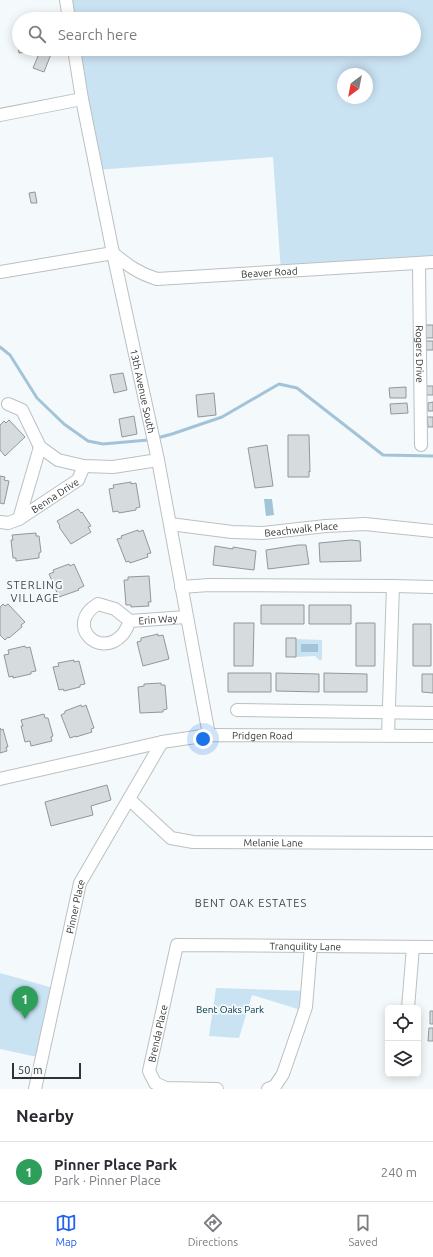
<!DOCTYPE html>
<html lang="en">
<head>
<meta charset="utf-8">
<style>
	body { margin:0; font-family:Ubuntu,sans-serif; background:#f2f2f3; color:#2b2b33 }
	.controls { position:absolute; right:12px; bottom:12px; display:grid; overflow:hidden; border-radius:6px; box-shadow:0 2px 10px #0003 }
	.controls button { width:36px; height:36px; display:grid; place-items:center; padding:0; border:0; border-bottom:1px solid #e1e1e2; background:#fff; color:#2b2b33; font:20px sans-serif }
	.compass { position:absolute; left:337px; top:68px; width:36px; height:36px; border-radius:50%; background:#fff; box-shadow:0 2px 10px #0003; rotate:212deg }
	.scale { position:absolute; left:12px; bottom:10px; width:69px; box-sizing:border-box; padding-left:4px; border:2px solid #303233; border-top:0; font-size:11px; line-height:14px; white-space:nowrap; color:#303233; -webkit-text-stroke:3px #f4f9fc; paint-order:stroke }
	.you { position:absolute; left:203px; top:739px; width:14px; height:14px; margin:-10px; border:3px solid #fff; border-radius:50%; background:#1a73e8; box-shadow:0 0 0 6px #1a73e833 }
	.badge { display:grid; place-items:center; width:26px; height:26px; border-radius:50%; background:#2563eb; color:#fff; font-size:13px; font-weight:700 }
	.pin { position:absolute; translate:-50% -33px; filter:drop-shadow(0 1px 2px #0008) }
	.pin::after { content:''; position:absolute; top:21px; width:14px; height:12px; background:inherit; clip-path:polygon(0 0,100% 0,50% 100%) }
	.list { margin:0; padding:0; list-style:none }
	h2 { display:flex; justify-content:space-between; align-items:center; height:52px; margin:0; padding:0 16px; font-size:17px }
	h2 small { font-size:13px; font-weight:400; color:#7c7c81 }
	.list li { display:grid; grid-template-columns:26px 1fr auto; gap:12px; align-items:center; box-sizing:border-box; height:60px; padding:0 16px; border-top:1px solid #e1e1e2 }
	.list b { display:block; font-size:15px; white-space:nowrap }
	.list p { margin:0; font-size:13px; white-space:nowrap; color:#7c7c81 }
	.list em { font-size:13px; font-style:normal; color:#7c7c81 }
	.icon { flex:none; width:22px; height:22px; fill:none; stroke:currentColor; stroke-width:2; stroke-linecap:round; stroke-linejoin:round }
	.map { position:relative; flex:none; width:433px; height:1089px; overflow:hidden }
	.search { position:absolute; background:#fff; box-shadow:0 2px 10px #0003; left:12px; right:12px; top:12px; height:44px; display:flex; align-items:center; gap:10px; box-sizing:border-box; padding:0 14px; border-radius:22px; color:#7c7c81; font-size:15px }
	.sheet { height:112px; background:#fff }
	nav { display:flex; justify-content:space-around; align-items:center; box-sizing:border-box; height:56px; border-top:1px solid #e1e1e2; background:#fff; font-size:11px; color:#7c7c81 }
	nav a { display:grid; justify-items:center; gap:2px }
	nav .on { color:#2563eb }
	.map>svg:first-child { display:block }
</style>
</head>
<body>
<div class="map">
<svg width="433" height="1089" viewBox="0 0 433 1089">
	<rect width="100%" height="100%" fill="#f4f9fc"/>
	<!-- green -->
	<path fill="#cae3f3" fill-rule="evenodd" d="M67 0H433V263L281 272 273 157 96 170 75 49H414V19H70ZM343 74H367V98H343Z
		M296 639 322 640V660H319L315 656 296 657Z
		M0 973 57 989 42 1058 0 1049Z
		M216 988 307 991 304 1011 252 995 239 1038 209 1036Z"/>
	<!-- water -->
	<path fill="#a3c4d8" d="M264 499H272L274 515 266 516Z
		M301 644H318V652H301Z"/>
	<g fill="none" stroke-linecap="round" stroke-linejoin="round">
		<!-- stream -->
		<path stroke="#a3c4d8" stroke-width="3" d="M0 347 10 355 37 398 64 424 88 441 103 444 148 440
			M161 437 172 434 222 417 279 384 297 388 383 455 433 456"/>
	</g>
	<!-- building -->
	<path fill="#d6dbde" stroke="#929799" d="M18 44 19 49H27V52L19 53Z
		M41 49H53L44 72 33 68Z
		M35 192 37 203H31L29 193Z
		M422 325H433V338H423Z
		M423 341H433V350H423Z
		M123 373 127 390 114 393 110 375Z
		M425 386H433V395H426Z
		M406 387V398H390L389 388Z
		M214 393 216 415 198 417 196 395Z
		M433 402V411H428V403Z
		M407 403 408 413 391 414 390 404Z
		M134 416 137 434 122 437 119 419Z
		M427 417H433V427H428Z
		M9 420 25 437 5 456 0 450V425L4 421 6 423Z
		M288 435H309L310 472 309 471V477H288Z
		M267 445 273 486 255 488 248 448Z
		M0 476 5 477 4 480 9 481 4 504 0 503Z
		M131 482V484L136 483 140 507 136 508V510L119 513 118 511 113 512 109 489 114 488 113 485Z
		M78 509 81 513 82 512 91 526 88 527 91 532 71 544 59 527 60 526 57 521Z
		M138 530 139 532 143 530 151 553 147 554 148 557 130 563 129 561 126 562 117 539 122 538 121 536Z
		M36 533V536H39L41 552 39 553V558L16 561V558H13L11 540H13L12 535Z
		M351 540 360 541 361 561 320 562 319 543Z
		M298 545H306L309 564 268 569 266 550Z
		M215 546 233 549V547L251 550 256 551 254 570 213 565Z
		M69 564 70 566 74 564 84 586 78 589 79 590 59 597 49 574 54 572 53 570Z
		M149 576 151 602H148L149 606 131 607V605H126L124 580H128V577Z
		M3 604 5 606 8 604 25 622 21 625 22 627 9 638 8 637 5 640 0 635V607Z
		M261 605H304V624H261Z
		M309 605H351V624H309Z
		M234 623H254L253 666H234Z
		M356 623H375V666H356Z
		M413 624H431V666H413Z
		M158 634V636L163 635 169 659 143 666 137 642 141 641V638Z
		M286 638H296V657H286Z
		M25 646 26 648 30 647 36 671 31 672V674L13 678V676L9 677 4 655 9 654 8 650Z
		M74 660V662L79 661 85 684 80 685V687L64 691 63 689 59 690 53 667 59 666 58 663Z
		M228 673H271V692H228Z
		M276 673 319 674V692L276 691Z
		M324 673 367 674V692H324Z
		M422 674H433V693L422 692Z
		M161 683V685H165L167 709 163 710V712L140 713 138 687 144 686V684Z
		M81 705 82 707 86 705 94 728 91 729 92 732 76 737V736L70 738 61 715 65 713V711Z
		M44 714 45 718H48L53 736 51 737 52 741 31 746 30 741 25 742 21 726H23L21 720Z
		M0 728 1 730 3 729 8 747H6L7 751 0 753Z
		M107 785 111 800 91 806 93 815 51 826 45 802Z
		M430 1011H433V1024H430Z
		M429 1028H433V1041H428Z"/>
	<g fill="none" stroke-linecap="round" stroke-linejoin="round">
		<!-- minor casing -->
		<g stroke="#bcc0c3" stroke-width="14">
			<g id="minor">
				<path d="M66 0 69 19"/>
				<path id="s1" d="M74 49 82 99 113 253 158 460 209 735"/>
				<path d="M0 115 82 99"/>
				<path id="s2" d="M113 253C127 265 138 273 157 279L433 262"/>
				<path id="s3" d="M419 263 421 445"/>
				<path d="M0 272 113 253"/>
				<path d="M8 404 22 410 40 447 58 460 84 466 113 467 158 460"/>
				<path id="s4" d="M40 447 19 519 78 480 84 466"/>
				<path d="M0 522 8 523 19 519"/>
				<path id="s5" d="M170 524 232 532 263 533 326 526 365 524 433 531"/>
				<path d="M393 586 433 587"/>
				<path d="M181 587 209 585 393 586 388 735"/>
				<path id="s6" d="M130 621C128 625 126 631 122 635 99 660 64 624 98 604L115 609 130 621 186 617"/>
				<path d="M237 710 433 713"/>
				<path id="s7" d="M0 779 162 742 209 735 433 736"/>
				<path id="s8" d="M129 799 171 838 193 842 433 843"/>
				<path d="M408 1008 413 947"/>
				<path id="s9" d="M35 1089 80 883 162 742"/>
				<path id="s10" d="M217 1089 166 1088 155 1083 149 1071 177 945 433 947"/>
				<path d="M268 1089 275 1086 283 1074 306 1007 311 946"/>
			</g>
		</g>
		<!-- minor -->
		<use href="#minor" stroke="#fff" stroke-width="12"/>
	</g>
	<g text-anchor="middle" dominant-baseline="central" stroke-width="3.5" stroke-linejoin="round" paint-order="stroke">
		<!-- street labels -->
		<g font-size="10" fill="#303233" stroke="#f4f9fc">
			<text stroke="none"><textPath href="#s2" startOffset="164">Beaver Road</textPath></text>
			<text stroke="none"><textPath href="#s3" startOffset="91">Rogers Drive</textPath></text>
			<text stroke="none"><textPath href="#s1" startOffset="349">13th Avenue South</textPath></text>
			<text stroke="none"><textPath href="#s4" startOffset="118">Benna Drive</textPath></text>
			<text stroke="none"><textPath href="#s5" startOffset="132">Beachwalk Place</textPath></text>
			<text stroke="none"><textPath href="#s6" startOffset="158">Erin Way</textPath></text>
			<text stroke="none"><textPath href="#s7" startOffset="267">Pridgen Road</textPath></text>
			<text stroke="none"><textPath href="#s8" startOffset="160">Melanie Lane</textPath></text>
			<text stroke="none"><textPath href="#s9" startOffset="187">Pinner Place</textPath></text>
			<text stroke="none"><textPath href="#s10" startOffset="334">Tranquility Lane</textPath></text>
			<text stroke="none"><textPath href="#s10" startOffset="115">Brenda Place</textPath></text>
		</g>
		<!-- park labels -->
		<g font-size="10" fill="#023045" stroke="#f4f9fc">
			<text x="230" y="1009">Bent Oaks Park</text>
		</g>
		<!-- neighbourhood labels -->
		<g font-size="11" letter-spacing="1" fill="#424548" stroke="#f4f9fc">
			<text x="35" y="585">STERLING<tspan x="35" dy="13">VILLAGE</tspan></text>
			<text x="251" y="903">BENT OAK ESTATES</text>
		</g>
	</g>
</svg>
<div class="controls">
<button><svg class="icon" aria-label="locate" viewBox="0 0 24 24"><circle cx="12" cy="12" r="6"/><path d="M12 2v4M12 18v4M2 12h4M18 12h4"/></svg></button>
<button><svg class="icon" aria-label="layers" viewBox="0 0 24 24"><path d="M12 4l9 5-9 5-9-5zM3 14l9 5 9-5"/></svg></button>
</div>
<svg class="compass" viewBox="-18 -18 36 36"><path d="M0-13l5 13h-10z" fill="#e53935"/><path d="M0 13l5-13h-10z" fill="#7c7c81"/></svg>
<div class="scale">50 m</div>
<div class="you"></div>
<div class="pin badge" style="left:25px;top:1019px;background:#2e9e5b">1</div>
<div class="search"><svg class="icon" aria-label="search" viewBox="0 0 24 24"><circle cx="10" cy="10" r="6"/><path d="M15 15l6 6"/></svg>Search here</div>
</div>
<section class="sheet">
<h2>Nearby<small></small></h2>
<ul class="list">
<li><span class="badge" style="background:#2e9e5b">1</span><div><b>Pinner Place Park</b><p>Park · Pinner Place</p></div><em>240 m</em></li>
</ul>
</section>
<nav>
<a class="on"><svg class="icon" aria-label="map" viewBox="0 0 24 24"><path d="M3 6l6-2 6 2 6-2v14l-6 2-6-2-6 2zM9 4v14M15 6v14"/></svg>Map</a>
<a><svg class="icon" aria-label="directions" viewBox="0 0 24 24"><path d="M12 3l9 9-9 9-9-9zM9 14v-3h6M13 9l2 2-2 2"/></svg>Directions</a>
<a><svg class="icon" aria-label="saved" viewBox="0 0 24 24"><path d="M7 4h10v16l-5-4-5 4z"/></svg>Saved</a>
</nav>
</body>
</html>
